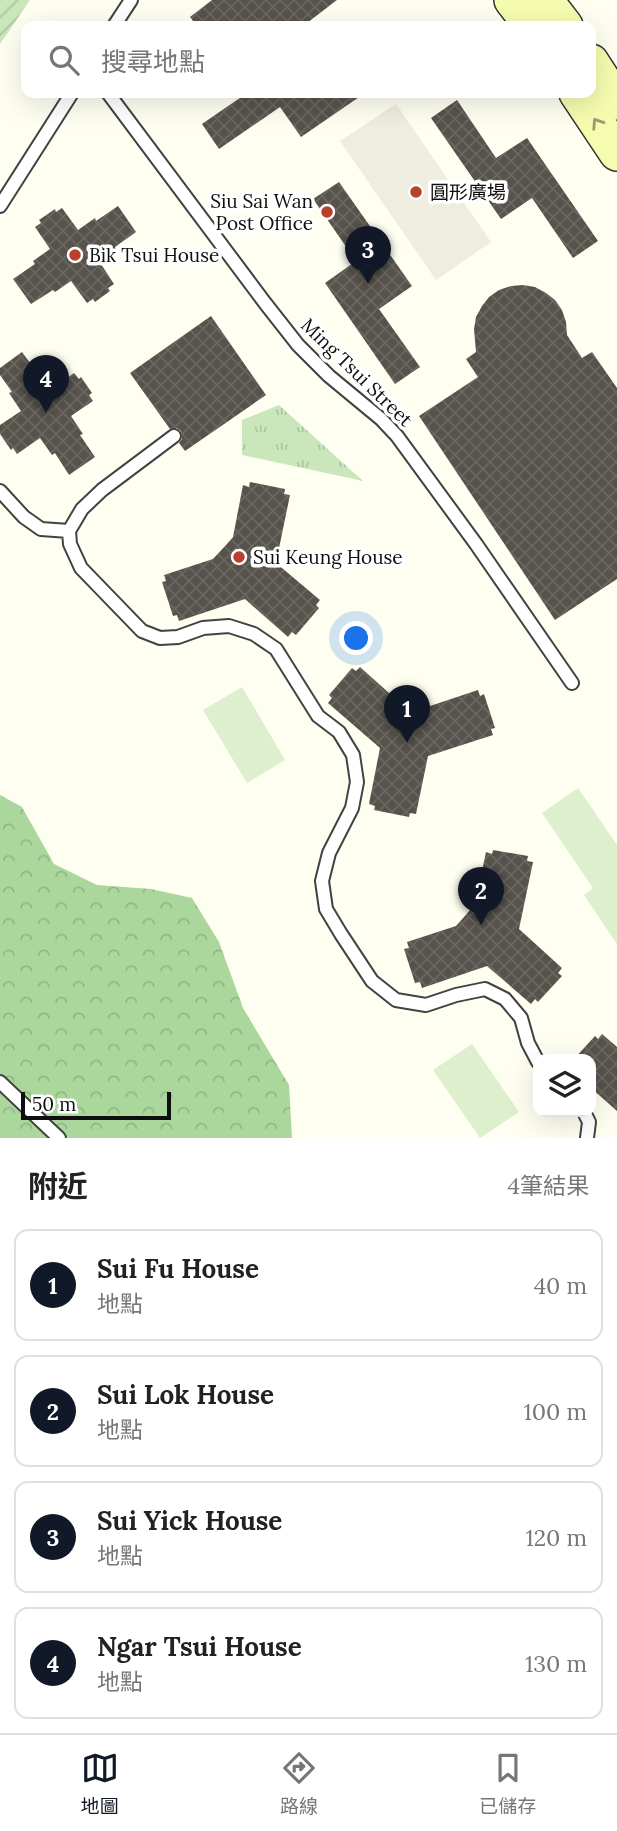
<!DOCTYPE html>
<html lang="zh-TW">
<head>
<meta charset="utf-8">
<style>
	body { margin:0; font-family:Lora,"Noto Sans TC",serif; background:#f6f6f6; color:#222 }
	.controls { position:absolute; right:21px; bottom:21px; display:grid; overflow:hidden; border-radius:14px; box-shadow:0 7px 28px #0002 }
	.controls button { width:63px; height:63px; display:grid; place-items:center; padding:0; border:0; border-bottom:2px solid #e0e0e0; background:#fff; color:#222; font:35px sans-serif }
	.scale { position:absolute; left:21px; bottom:18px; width:150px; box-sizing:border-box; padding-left:7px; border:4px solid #0f0f0f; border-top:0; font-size:19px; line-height:24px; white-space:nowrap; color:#0f0f0f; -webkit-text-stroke:5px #fff; paint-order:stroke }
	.you { position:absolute; left:357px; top:639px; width:24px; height:24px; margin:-18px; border:5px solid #fff; border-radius:50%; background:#1a73e8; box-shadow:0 0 0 10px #1a73e833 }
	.badge { display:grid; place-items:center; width:46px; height:46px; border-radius:50%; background:#111827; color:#fff; font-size:23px; font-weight:700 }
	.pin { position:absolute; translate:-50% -58px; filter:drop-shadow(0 2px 4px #0008) }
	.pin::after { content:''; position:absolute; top:37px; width:24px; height:21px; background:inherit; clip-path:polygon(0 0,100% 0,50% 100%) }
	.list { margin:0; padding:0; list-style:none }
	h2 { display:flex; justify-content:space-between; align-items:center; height:91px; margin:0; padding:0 28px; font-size:30px }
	h2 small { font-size:23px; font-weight:400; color:#767676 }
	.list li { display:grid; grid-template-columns:46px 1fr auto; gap:21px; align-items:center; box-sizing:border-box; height:112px; margin:0 14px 14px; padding:0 14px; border:2px solid #e0e0e0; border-radius:14px }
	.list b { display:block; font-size:26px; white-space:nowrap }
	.list p { margin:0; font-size:23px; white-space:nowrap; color:#767676 }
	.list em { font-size:23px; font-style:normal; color:#767676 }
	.icon { flex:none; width:38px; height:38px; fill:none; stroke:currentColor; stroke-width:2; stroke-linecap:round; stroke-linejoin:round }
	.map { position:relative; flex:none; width:617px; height:1138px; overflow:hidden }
	.search { position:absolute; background:#fff; box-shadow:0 7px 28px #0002; left:21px; right:21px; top:21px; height:77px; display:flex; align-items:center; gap:18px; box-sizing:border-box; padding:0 24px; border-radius:14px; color:#767676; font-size:26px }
	.sheet { height:595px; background:#fff }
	nav { display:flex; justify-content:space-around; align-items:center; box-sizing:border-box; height:98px; border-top:2px solid #e0e0e0; background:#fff; font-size:19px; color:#767676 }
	nav a { display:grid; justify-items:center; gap:4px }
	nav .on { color:#111827 }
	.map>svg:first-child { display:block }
</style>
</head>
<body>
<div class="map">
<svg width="617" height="1138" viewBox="0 0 617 1138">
	<defs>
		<pattern id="grass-tufts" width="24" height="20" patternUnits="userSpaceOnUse" patternTransform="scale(1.75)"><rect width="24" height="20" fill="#cae7bc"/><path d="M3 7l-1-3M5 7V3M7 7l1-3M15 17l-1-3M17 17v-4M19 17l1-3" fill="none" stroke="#acc5a0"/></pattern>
		<pattern id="forest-crowns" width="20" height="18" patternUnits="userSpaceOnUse" patternTransform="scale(1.75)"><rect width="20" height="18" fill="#abd79c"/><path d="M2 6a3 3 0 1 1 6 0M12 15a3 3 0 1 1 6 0" fill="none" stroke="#92b785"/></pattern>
		<pattern id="garden-furrows" width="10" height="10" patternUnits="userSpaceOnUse" patternTransform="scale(1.75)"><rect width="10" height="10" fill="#cae7bc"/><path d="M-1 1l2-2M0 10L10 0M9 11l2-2" fill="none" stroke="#acc5a0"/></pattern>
		<pattern id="building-cross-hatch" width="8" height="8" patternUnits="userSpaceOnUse" patternTransform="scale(1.75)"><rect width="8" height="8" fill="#57524b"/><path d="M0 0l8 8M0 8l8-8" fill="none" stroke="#6a6661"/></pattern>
	</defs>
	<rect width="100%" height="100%" fill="#fefef1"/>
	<!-- grass -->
	<path fill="url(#grass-tufts)" d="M279 405 363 481 242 455V420Z"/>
	<!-- forest -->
	<path fill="url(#forest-crowns)" d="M0 795 22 807 54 864 97 885 151 889 192 898 219 942 243 1008 289 1085 292 1138H0Z"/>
	<!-- garden -->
	<path fill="url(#garden-furrows)" d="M0 0H30L0 44Z"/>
	<!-- pitch -->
	<path fill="#ddefcd" d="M242 687 285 760 247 783 203 710Z
		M578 788 617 845V944L584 895 593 888 542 813Z
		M472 1044 519 1112 480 1138 433 1070Z"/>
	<!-- plaza -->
	<path fill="#efede0" d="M396 104 491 242 436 280 340 141Z"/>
	<!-- building -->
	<path fill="url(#building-cross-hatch)" d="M212 0H337L303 26H197L190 17Z
		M247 93H365L301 137 280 107 219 149 202 124Z
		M457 100 496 158 527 138 598 241 573 258 532 198 501 219 431 118Z
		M339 182 412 286 379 309 420 367 395 384 325 283 356 261 313 199Z
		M118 206 136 232 115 247 116 249 99 261 114 284 108 288 110 291 95 302 93 299 87 303 71 281 55 292 53 290 31 304 13 279 35 264 33 261 50 249 35 227 41 223 39 220 55 209 56 212 62 208 78 230 95 218 96 221Z
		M523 285 535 287 546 293 555 300 562 310 566 322 567 335 582 358 592 352 617 388V579L555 620 419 416 478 377 466 359 476 352 474 329 476 317 482 306 489 297 499 290 511 286Z
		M211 316 266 395 185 451 179 443 182 439 181 431 177 428 170 429 130 373Z
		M22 352 38 374 40 372 52 389 74 373 79 379 81 377 92 393 89 395 93 401 71 416 83 434 80 435 95 457 69 475 55 453 52 455 40 438 17 454 13 448 11 450 0 434V425L21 411 9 393 12 392 0 375V368Z
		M250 482 285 489 284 494 290 495 276 563 320 600 316 605 319 608 296 635 292 632 288 637 245 599 179 621 177 615 173 616 162 582 166 581 164 575 213 559 226 545 233 537 243 485 249 487Z
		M360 667 398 701 427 707 478 690 480 696 484 694 495 728 491 729 493 735 428 756 416 814 410 813 409 817 374 810 375 806 369 804 380 748 328 703 332 698 329 695 352 668 356 671Z
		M493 850 528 856 527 861 533 862 519 929 562 968 558 973 562 976 538 1002 535 999 531 1004 487 966 422 988 420 982 415 983 404 949 409 948 407 942 456 926 464 917 475 904 486 852 492 854Z
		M602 1034 617 1047V1111L591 1088V1059H574L595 1036 598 1039Z"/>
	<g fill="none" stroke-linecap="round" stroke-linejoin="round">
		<!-- service casing -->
		<g stroke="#424242" stroke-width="16">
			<path id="service" d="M114 26 131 0
				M108 93 265 303 298 345 329 376 381 419 397 436 476 544 572 683
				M0 206 72 93
				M0 491 24 517 41 529 69 531
				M69 531 70 544 81 568 142 631 160 638 178 637 203 628 229 626 254 634 276 649 318 716 339 732 353 755 357 782 352 808 329 853 322 881 326 909 341 934 372 981 396 1000 426 1005 456 995 485 989 505 999 521 1018 528 1043 538 1062
				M69 531 82 509 102 490 174 436
				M0 1082 59 1138
				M584 1112 589 1122 587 1138"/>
		</g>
		<!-- secondary casing -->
		<g stroke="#313131" stroke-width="38">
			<path id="secondary" d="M512 0 532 26
				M545 0 565 26
				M591 62 617 102
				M577 93 617 153"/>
		</g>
		<!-- service -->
		<use href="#service" stroke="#fff" stroke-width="12"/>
		<!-- secondary -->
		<use href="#secondary" stroke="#f5fbaf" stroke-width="35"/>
	</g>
	<!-- one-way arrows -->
	<defs><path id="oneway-chevron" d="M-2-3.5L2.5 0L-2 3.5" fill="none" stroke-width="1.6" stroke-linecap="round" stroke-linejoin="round" transform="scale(1.75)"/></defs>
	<use stroke="#999d6f" href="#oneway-chevron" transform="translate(597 123) rotate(-123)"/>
	<!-- markers -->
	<g fill="#b8412d" stroke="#fff" stroke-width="2.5">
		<circle cx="416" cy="192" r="7"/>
		<circle cx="327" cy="212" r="7"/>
		<circle cx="75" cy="255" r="7"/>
		<circle cx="239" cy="557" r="7"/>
	</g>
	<g text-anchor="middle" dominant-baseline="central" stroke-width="7" stroke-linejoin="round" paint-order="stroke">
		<!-- poi labels -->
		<g font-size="19" fill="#0f0f0f" stroke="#fff" text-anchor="start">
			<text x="430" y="192">圓形廣場</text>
			<text x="313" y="201" text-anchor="end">Siu Sai Wan<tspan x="313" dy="22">Post Office</tspan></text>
			<text x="89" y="255">Bik Tsui House</text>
			<text x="253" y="557">Sui Keung House</text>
		</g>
		<!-- street labels -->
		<g font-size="19" fill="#0f0f0f" stroke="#fff">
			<text transform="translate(357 372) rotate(44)">Ming Tsui Street</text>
		</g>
	</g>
</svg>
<div class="controls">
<button><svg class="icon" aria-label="layers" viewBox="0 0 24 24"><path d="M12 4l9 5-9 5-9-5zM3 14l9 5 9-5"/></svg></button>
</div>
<div class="scale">50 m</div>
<div class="you"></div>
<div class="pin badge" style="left:407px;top:743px">1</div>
<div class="pin badge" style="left:481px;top:925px">2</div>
<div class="pin badge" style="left:368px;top:284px">3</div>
<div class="pin badge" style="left:46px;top:413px">4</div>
<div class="search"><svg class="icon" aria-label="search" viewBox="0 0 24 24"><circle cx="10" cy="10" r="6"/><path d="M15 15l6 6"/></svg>搜尋地點</div>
</div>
<section class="sheet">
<h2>附近<small>4筆結果</small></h2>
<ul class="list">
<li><span class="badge">1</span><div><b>Sui Fu House</b><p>地點</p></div><em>40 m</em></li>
<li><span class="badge">2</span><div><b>Sui Lok House</b><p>地點</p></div><em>100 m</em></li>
<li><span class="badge">3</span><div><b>Sui Yick House</b><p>地點</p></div><em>120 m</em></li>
<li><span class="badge">4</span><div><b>Ngar Tsui House</b><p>地點</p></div><em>130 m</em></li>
</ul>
</section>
<nav>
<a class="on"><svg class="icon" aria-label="map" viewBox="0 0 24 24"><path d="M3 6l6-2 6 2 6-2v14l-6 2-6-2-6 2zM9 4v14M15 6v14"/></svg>地圖</a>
<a><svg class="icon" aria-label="directions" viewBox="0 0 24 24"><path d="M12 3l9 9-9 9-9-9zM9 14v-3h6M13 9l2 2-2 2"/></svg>路線</a>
<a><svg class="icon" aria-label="saved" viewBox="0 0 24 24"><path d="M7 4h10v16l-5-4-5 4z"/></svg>已儲存</a>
</nav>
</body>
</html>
